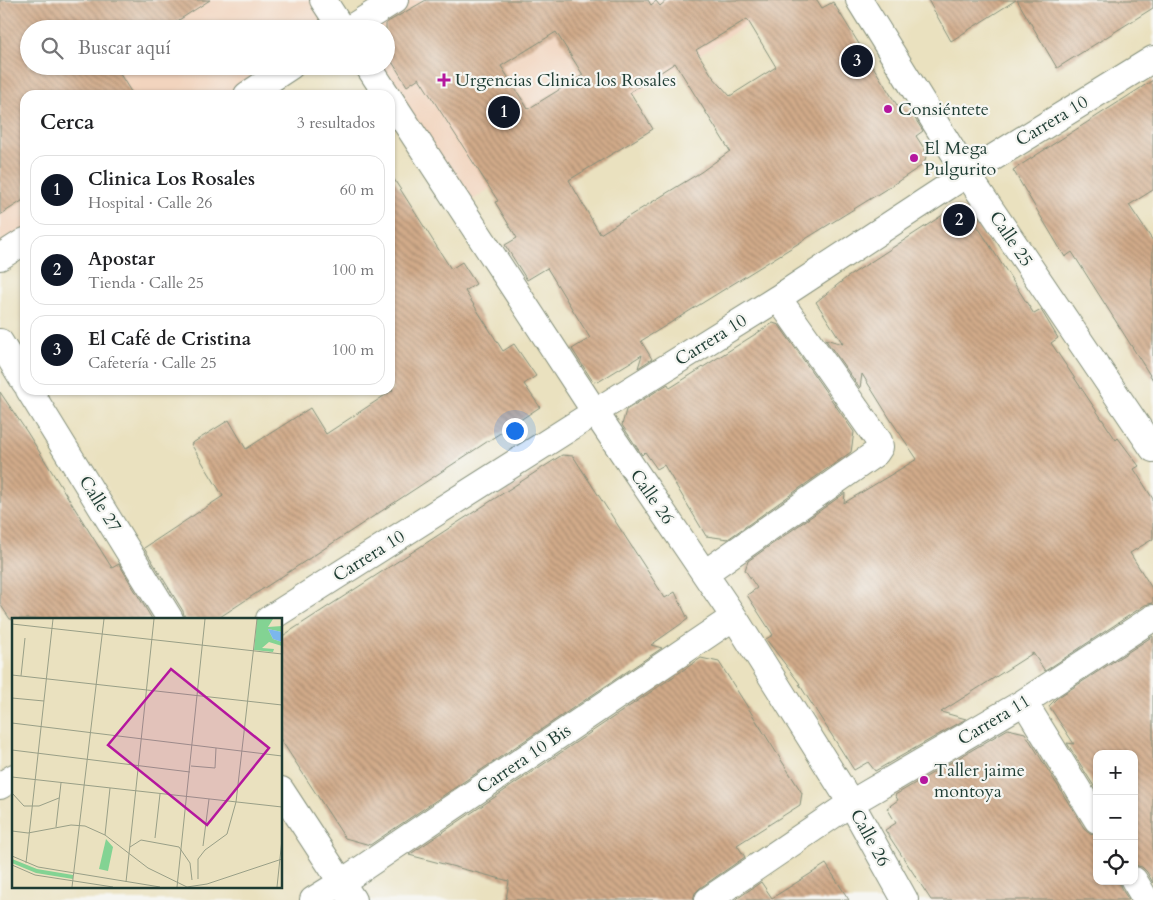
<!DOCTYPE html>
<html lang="es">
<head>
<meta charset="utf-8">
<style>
	body { margin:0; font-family:Cardo,serif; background:#f2f2f2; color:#202124 }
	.controls { position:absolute; right:15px; bottom:15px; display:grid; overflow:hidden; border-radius:10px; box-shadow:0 1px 4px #0004 }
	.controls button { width:45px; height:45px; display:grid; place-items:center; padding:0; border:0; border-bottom:1px solid #e0e0e0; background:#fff; color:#202124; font:25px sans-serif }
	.you { position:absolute; left:514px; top:430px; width:18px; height:18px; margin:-12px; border:4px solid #fff; border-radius:50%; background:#1a73e8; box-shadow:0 0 0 8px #1a73e833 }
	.badge { display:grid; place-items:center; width:32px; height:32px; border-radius:50%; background:#111827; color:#fff; font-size:16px; font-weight:700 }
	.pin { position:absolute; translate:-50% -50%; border:2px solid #fff; box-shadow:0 1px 5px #0006 }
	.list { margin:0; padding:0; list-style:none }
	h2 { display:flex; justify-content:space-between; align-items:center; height:65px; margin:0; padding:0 20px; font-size:21px }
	h2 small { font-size:16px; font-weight:400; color:#757577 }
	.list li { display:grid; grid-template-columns:32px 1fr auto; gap:15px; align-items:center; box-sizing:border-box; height:70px; margin:0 10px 10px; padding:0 10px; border:1px solid #e0e0e0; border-radius:15px }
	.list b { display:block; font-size:19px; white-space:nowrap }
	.list p { margin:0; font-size:16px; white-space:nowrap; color:#757577 }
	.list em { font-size:16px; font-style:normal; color:#757577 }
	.icon { flex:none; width:28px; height:28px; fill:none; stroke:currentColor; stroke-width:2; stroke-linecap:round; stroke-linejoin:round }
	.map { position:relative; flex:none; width:1153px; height:900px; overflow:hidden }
	.search { position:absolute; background:#fff; box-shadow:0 1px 4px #0004; left:20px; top:20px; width:375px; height:55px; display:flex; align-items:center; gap:12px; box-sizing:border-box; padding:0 18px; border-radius:28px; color:#757577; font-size:19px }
	.panel { position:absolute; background:#fff; box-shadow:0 1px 4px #0004; left:20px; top:90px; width:375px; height:305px; border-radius:15px }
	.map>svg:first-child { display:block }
</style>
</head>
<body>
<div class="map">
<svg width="1153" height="900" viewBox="0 0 1153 900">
	<defs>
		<pattern id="building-back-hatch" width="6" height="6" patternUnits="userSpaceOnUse" patternTransform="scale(1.25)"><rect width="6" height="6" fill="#d1aa89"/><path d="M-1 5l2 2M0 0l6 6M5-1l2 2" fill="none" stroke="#a98c71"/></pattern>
	</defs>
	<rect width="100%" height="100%" fill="#f6f6f2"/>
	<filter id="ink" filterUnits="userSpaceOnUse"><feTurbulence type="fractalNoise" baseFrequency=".02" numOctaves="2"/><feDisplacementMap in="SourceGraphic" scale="10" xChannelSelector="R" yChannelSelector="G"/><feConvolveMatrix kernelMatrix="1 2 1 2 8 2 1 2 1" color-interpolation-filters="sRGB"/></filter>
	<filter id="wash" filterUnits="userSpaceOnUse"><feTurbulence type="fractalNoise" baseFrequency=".0096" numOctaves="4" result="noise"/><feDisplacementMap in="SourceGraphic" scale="20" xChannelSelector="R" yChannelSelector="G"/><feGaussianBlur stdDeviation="1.12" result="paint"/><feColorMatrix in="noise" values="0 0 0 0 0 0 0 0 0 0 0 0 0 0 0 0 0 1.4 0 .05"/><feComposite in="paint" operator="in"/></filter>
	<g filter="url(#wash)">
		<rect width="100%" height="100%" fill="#eae1bf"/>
		<!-- built -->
		<path fill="#f2d4be" d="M0 0H323L342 29H29V66H291L247 95H25V241L0 257Z
			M395 0H786L510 175 461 208 368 66H386V29H349Z"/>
		<g id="blocks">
			<!-- building -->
			<path fill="url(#building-back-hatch)" fill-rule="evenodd" d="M0 0H210L165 29H29V66H115L133 95H25V199L0 215Z
				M426 0H648L651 5 656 1 660 6 667 0H817L822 8 833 2 900 110 907 106 923 131 916 136 927 153 924 164 891 186 641 341 652 359 638 368 642 355 598 382 592 380 572 349 590 338 547 268 527 280 505 245 517 238 495 202 498 201 419 78 407 86 386 52V23ZM747 19 776 67 730 96 713 77 696 50ZM556 32 583 75 528 109 501 66ZM675 63 730 151 701 172 600 234 569 180 653 129 630 92Z
				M928 0H1016L951 41Z
				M1017 0H1153V8L1057 68Z
				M1153 80V190L1129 205 1153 241V380L1072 252 1065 257 1013 170Z
				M390 173 451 269 462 262 476 284 465 291 503 351 514 344 536 376 524 384 540 407 217 619H185L183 611 144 548 223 496 191 444 229 420 246 449 310 408 326 434 393 390 390 386Z
				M955 207 967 210 1034 314 1041 310 1058 338 1051 343 1116 440 1118 438 1139 466 1134 469 1153 499V539L1130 553 1153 590V603L1145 605 1045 671 1033 653 941 712 966 719 875 771 868 762 854 770 799 684H800L766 639 773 635 747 595 757 588 745 570 748 561 845 493 844 503 917 459 892 422 862 374 860 388 825 339 843 344 816 302 846 278Z
				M773 323 779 325 854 432 851 452 728 539 706 536 664 465 657 469 645 452 642 455 622 425 626 410 668 384 670 388Z
				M0 392 27 432 112 568 119 564 152 619H10L0 604Z
				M562 455 573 456 665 598 675 592 688 619 651 645 662 648 370 845 345 838 281 740V637Z
				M1153 636V883L1147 872 1142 867 1134 865V754H1097V791L1067 743 1074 744 1049 706 1057 698Z
				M701 658 719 662 802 793 800 805 737 845 745 857 700 888 695 893 693 900H506L509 881 409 855Z
				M1008 729 1025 733 1084 828 1090 833 1097 835V881H1119L1121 888 1129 900H931L885 830 896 823 887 808 898 800 895 795Z
				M826 864 849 900H735L761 882 772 898Z"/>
		</g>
	</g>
	<g filter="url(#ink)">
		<use href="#blocks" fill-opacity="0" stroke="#848f7a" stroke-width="1"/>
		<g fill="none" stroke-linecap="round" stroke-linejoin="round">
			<!-- street casing -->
			<g stroke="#848f7a" stroke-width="28">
				<path id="street" d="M323 0 342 29
					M859 0 967 174 1153 449
					M349 29 395 0
					M368 66 387 95
					M247 95 291 66
					M390 99 595 412 734 617 851 803 905 900
					M0 257 25 241
					M0 342 25 383
					M29 390 170 619
					M705 573 876 453 880 447 879 441 778 298
					M269 619 595 412 778 298 973 170 1153 59
					M1024 702 1097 820
					M0 786 14 777
					M281 790 353 900
					M1134 880 1146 900
					M313 900 342 882 734 617
					M708 900 851 803 1024 702 1153 618"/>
			</g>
			<!-- street -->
			<use href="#street" stroke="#fff" stroke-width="26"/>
		</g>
	</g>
	<!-- markers -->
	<g fill="#b5179e" stroke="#f6f6f2" stroke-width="2">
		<path d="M441.5 72.5h5v5h5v5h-5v5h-5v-5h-5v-5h5z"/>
		<circle cx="888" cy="109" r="5"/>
		<circle cx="914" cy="158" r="5"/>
		<circle cx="924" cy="780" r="5"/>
	</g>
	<g text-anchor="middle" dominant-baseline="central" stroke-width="4.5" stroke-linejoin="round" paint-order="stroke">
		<!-- poi labels -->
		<g font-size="18" fill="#1f3d34" stroke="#f6f6f2" text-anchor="start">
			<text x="455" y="80">Urgencias Clinica los Rosales</text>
			<text x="898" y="109">Consiéntete</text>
			<text x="924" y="148">El Mega<tspan x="924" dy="21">Pulgurito</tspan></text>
			<text x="934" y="770">Taller jaime<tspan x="934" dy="21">montoya</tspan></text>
		</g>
		<!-- street labels -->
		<g font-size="18" fill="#1f3d34" stroke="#f6f6f2">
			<text transform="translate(1052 121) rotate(-31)">Carrera 10</text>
			<text transform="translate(1011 239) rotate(56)">Calle 25</text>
			<text transform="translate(711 340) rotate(-32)">Carrera 10</text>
			<text transform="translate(652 497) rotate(55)">Calle 26</text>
			<text transform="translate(100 504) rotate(58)">Calle 27</text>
			<text transform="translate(369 556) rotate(-32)">Carrera 10</text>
			<text transform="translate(994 720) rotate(-31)">Carrera 11</text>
			<text transform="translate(524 759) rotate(-34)">Carrera 10 Bis</text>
			<text transform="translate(870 838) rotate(61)">Calle 26</text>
		</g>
	</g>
	<!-- overview -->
	<g transform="translate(12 618)">
		<rect width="270" height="270" fill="#eae1bf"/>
		<path d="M0 241 25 251 61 257V261L24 255 0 245Z" fill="#83d393"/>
		<path d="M94 221 101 229 96 253 87 251Z" fill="#83d393"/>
		<path d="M245 1H261L256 9 270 8V14L256 11 261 21 270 24V28L257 24 250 30 262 31 261 34 242 32Z" fill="#83d393"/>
		<path d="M256 11 270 14V24L261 21Z" fill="#7bb7ed"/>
		<path fill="none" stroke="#999f87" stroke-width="1" d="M0 6 270 36M0 57 270 87M9 58 13 20M0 80 32 83M0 105 270 138M0 132 178 154M179 148 203 150 204 130M0 159 270 189M0 175 12 188H27L47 180M224 184 245 1M44 209 49 165M0 213 16 215 59 207 73 208 93 217 136 250 175 269 195 266 270 241M93 217 98 170M143 220 148 176M191 228 197 181M118 229 129 222 167 229M167 229 178 245 180 262M0 238 26 249 148 269M14 245 41 1M0 247 23 257 101 269M186 261V241L193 232 215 216 224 184M114 264 142 1M60 269 92 1M165 269 193 1M265 269 270 221"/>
		<path fill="#b5179e" fill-opacity="0.15" stroke="#b5179e" stroke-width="2.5" d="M159 51 257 130 195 207 96 127Z"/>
		<rect width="270" height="270" fill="none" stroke="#1f3d34" stroke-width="2.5"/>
	</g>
</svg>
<div class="controls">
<button>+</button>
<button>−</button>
<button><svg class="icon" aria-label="locate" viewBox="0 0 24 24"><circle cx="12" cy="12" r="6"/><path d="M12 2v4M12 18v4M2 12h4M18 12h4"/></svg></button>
</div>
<div class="you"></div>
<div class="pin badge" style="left:504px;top:112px">1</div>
<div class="pin badge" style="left:959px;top:220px">2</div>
<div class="pin badge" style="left:857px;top:61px">3</div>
<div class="search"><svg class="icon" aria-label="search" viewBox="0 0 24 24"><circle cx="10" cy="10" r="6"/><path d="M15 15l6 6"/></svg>Buscar aquí</div>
<section class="panel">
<h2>Cerca<small>3 resultados</small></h2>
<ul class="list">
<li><span class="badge">1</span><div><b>Clinica Los Rosales</b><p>Hospital · Calle 26</p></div><em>60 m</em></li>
<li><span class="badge">2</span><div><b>Apostar</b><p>Tienda · Calle 25</p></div><em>100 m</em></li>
<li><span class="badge">3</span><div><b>El Café de Cristina</b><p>Cafetería · Calle 25</p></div><em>100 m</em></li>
</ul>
</section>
</div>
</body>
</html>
